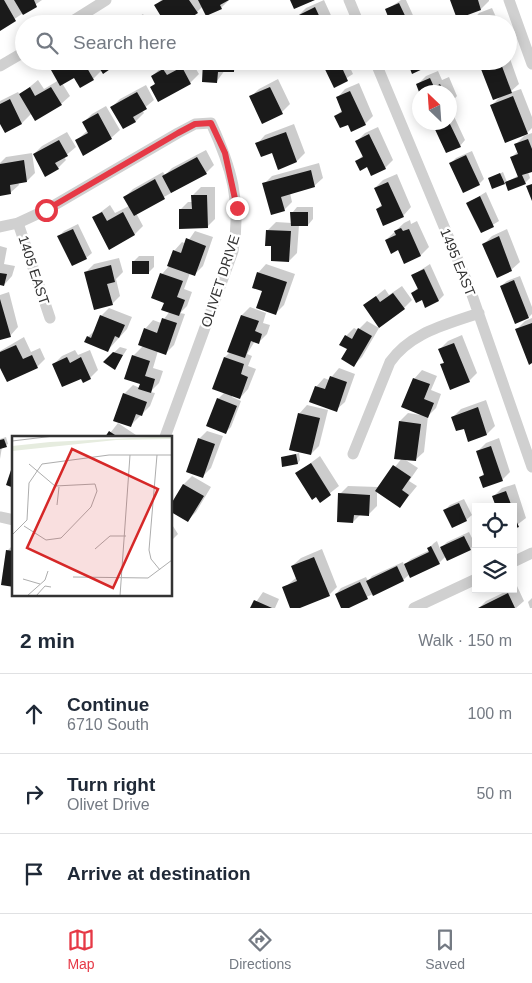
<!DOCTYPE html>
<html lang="en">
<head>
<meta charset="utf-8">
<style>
	body { margin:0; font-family:Helvetica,sans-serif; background:#f6f6f7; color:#1f2937 }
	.controls { position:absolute; right:15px; bottom:15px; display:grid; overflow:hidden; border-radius:0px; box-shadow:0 2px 12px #0003 }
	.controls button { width:45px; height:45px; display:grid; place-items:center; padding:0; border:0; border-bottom:1px solid #e0e1e3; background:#fff; color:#1f2937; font:25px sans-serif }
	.compass { position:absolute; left:412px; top:85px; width:45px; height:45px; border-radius:50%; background:#fff; box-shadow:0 2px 12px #0003; rotate:335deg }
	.stop { position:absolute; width:15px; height:15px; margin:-11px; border:4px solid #e63946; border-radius:50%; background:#fff }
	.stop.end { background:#e63946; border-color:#fff; box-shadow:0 1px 5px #0008 }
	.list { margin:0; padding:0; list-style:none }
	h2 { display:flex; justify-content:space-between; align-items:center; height:65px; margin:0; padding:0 20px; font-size:21px }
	h2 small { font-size:16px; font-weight:400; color:#747a83 }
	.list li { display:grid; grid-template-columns:32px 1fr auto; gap:15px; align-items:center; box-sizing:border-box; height:80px; padding:0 20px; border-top:1px solid #e0e1e3 }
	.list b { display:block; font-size:19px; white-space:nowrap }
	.list p { margin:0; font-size:16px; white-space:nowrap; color:#747a83 }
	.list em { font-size:16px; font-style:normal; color:#747a83 }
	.icon { flex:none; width:28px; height:28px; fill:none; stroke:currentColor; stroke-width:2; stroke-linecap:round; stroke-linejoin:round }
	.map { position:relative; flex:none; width:532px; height:608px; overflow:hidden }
	.search { position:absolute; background:#fff; box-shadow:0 2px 12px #0003; left:15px; right:15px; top:15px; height:55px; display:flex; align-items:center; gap:12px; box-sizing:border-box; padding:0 18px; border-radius:28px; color:#747a83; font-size:19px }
	.sheet { height:305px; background:#fff }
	nav { display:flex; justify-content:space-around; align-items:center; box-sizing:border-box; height:70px; border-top:1px solid #e0e1e3; background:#fff; font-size:14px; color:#747a83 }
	nav a { display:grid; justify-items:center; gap:2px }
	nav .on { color:#e63946 }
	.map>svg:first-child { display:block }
</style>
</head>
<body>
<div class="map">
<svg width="532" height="608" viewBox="0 0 532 608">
	<rect width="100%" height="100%" fill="#fff"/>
	<!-- shadow -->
	<path fill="#0003" d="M0 0H42L0 29Z
		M161 0H229L221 8 203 6 197 12 174 17 167 21 168 24H128L143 14 148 22 161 14 156 5Z
		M324 0 335 24H302L298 16 306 8Z
		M401 0H406L417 24H393L386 10Z
		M452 0H489V1L481 9Z
		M492 8 499 24H472L471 22 479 13Z
		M508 53 519 84 509 93 521 89 532 117V128L524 136 532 133V170L528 172 530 178 525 183 509 189 506 181 504 183 489 179 503 172 507 182 519 175 512 157 518 151 515 145 526 134 492 105 502 95 481 64 484 61H508Z
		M63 61H119L102 70 93 79 74 76 62 83 70 96 61 104 32 113 22 123 5 132 0 121V101L18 92 20 95 38 80 44 89 59 80 53 70Z
		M188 61H191L199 74 190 83 159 100 151 87 156 83 152 76 161 68 172 62 175 68Z
		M205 61H242L234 71 225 70 217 81Z
		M323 61H347L353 74 334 86Z
		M438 71 442 80 449 77 457 96 450 104V92H421L417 85 426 76Z
		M278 79 290 104 282 112 250 97 259 89Z
		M359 83 373 116 365 124H348L336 116 342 110 337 98 345 89Z
		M146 85 154 100 142 110 144 113 136 121 123 128 112 107 120 99Z
		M106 106 120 130 111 138 84 154 76 141 88 130 84 122 92 114Z
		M452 112 465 140 460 146 434 124 450 122V113Z
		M294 124 305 153 297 161 279 168 273 151 257 144 265 135Z
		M378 127 393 160 385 168 368 166 357 161 363 155 357 141 365 133Z
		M67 132 76 147 64 157 66 160 58 168 34 154 42 146Z
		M206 150 214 165 206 173 136 213 143 226 135 234 110 248 93 218 110 205 115 213 129 206 125 197 133 189 163 172 165 175 172 168Z
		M472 151 484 179 479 184 451 163 456 158Z
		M32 153 35 173 27 181 18 182 19 185 10 193 0 194V163L6 157Z
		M319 163 323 178 314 186 290 193 292 202 284 210 264 184 272 176Z
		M397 174 411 207 403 216 377 209 382 204 375 188 383 180Z
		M201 187H215V219L207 227 180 210 188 202H193V195Z
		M486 192 499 221 481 232 468 203Z
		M297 207H313V219L308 225H299L297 253 289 261 273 245 268 230 276 222 292 223V213Z
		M410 220 411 224 417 221 429 247 421 255 399 249 386 240 404 223Z
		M78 224 92 253 86 258 59 236 64 231Z
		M507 229 520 262 511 270 484 244 492 236Z
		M195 231 213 237 203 266 195 274 190 273 184 289 192 292 187 306 180 313 185 314 174 345 166 353 158 351 153 368 163 371 159 383 150 392 155 393 150 406 130 426 124 394 133 385 140 388 141 383 133 356 143 346 145 329 153 320 161 323 170 311 165 302 162 274 170 265 174 251 182 242 186 244Z
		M0 246 7 248 4 264 15 266 12 276 4 285 0 284Z
		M139 256H154V267L149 272 133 262Z
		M119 258 123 272 116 279 120 296 112 304 86 272 94 264Z
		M266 264 295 274 284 305 276 313 263 290 258 273Z
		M430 264 444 295 439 300 422 299 413 293 418 287 413 275Z
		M520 276 532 307V314L529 317 501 286 507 281Z
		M402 286 412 300 404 308 365 305 385 289 389 295Z
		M9 292 18 327 10 336 0 338V295Z
		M250 307 266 313 263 323 270 325 267 334 258 343 255 341 247 354 252 356 248 366 256 369 248 389 240 398 232 395V397L241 401 231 427 225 433 218 399 225 392V357L230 352 242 315Z
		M109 308 132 317 127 329 108 350 88 337 96 329 101 316Z
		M532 318V362L517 329 525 321Z
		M367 321 379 328 362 357 354 365 346 336 354 328 358 330Z
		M462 335 477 373 469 381 442 365 445 361 440 349 448 341Z
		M24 337 31 352 40 348 45 359 37 367 0 365V351Z
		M120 347 127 349 115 368 105 361Z
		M75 350 78 355 90 350 98 370 90 378 82 377 54 364 62 356Z
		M339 368 355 374 345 402 336 410 316 387 324 378 329 380Z
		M422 370 437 376 431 390 441 394 436 408 428 416 424 452 415 460 404 459 418 468 409 481 417 486 400 507 377 491V506L369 514H361L353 522 340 494 348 486 378 487 377 490 402 458 400 421 408 413 421 415 414 379Z
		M486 400 495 426 487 434 464 427 453 417 461 409Z
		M307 405 328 410 319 446 311 454 299 414Z
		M118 423 139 437H107Z
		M207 431 223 436 211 468 202 477 199 439Z
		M6 437 8 444 2 447 0 459V439Z
		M499 438 510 472 502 480 480 477 485 473 478 451 486 443Z
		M299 453 300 460 298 463 282 458Z
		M320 456 339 486 320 501 296 474Z
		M192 476 211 487 196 512 188 520 171 506 184 484Z
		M515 484 526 518 513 528V507H496L494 496 502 488Z
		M464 499 472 515 466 520 445 510 450 505Z
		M171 523 178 534 171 541Z
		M469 532 475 544 470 549 446 556 439 563 410 574 403 580 343 608 336 594 341 588 366 577 368 581 372 576 403 562 404 565 411 559 430 550 429 548 434 543 437 541 440 549 447 542Z
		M14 544V585L7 551Z
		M322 549 337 587 329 595 292 608 284 588 297 577 292 566 301 558Z
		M517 586 524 601 516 608H479L486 601Z
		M263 592 279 599 275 608H252Z
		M532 598V608H530L528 602Z"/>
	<!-- building -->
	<path fill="#1a1a1a" d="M0 0H4L16 21 0 31Z
		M14 0H34L37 7 23 15Z
		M163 0H189L198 13 181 24H176L173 19 165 23 154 5Z
		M198 0H229L220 5 222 9 206 16Z
		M290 0H315L294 9Z
		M450 0H478L481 10 457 19Z
		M399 3 409 24H391L385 9Z
		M315 7 323 24H300L297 16Z
		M483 15 487 24H471L470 21Z
		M67 61H83L94 80 80 88 74 78 60 86 51 70Z
		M95 61H122L103 74Z
		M203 61H234V72H218L217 83 202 82Z
		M321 61H339L348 81 334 88Z
		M407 61H427L429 66 412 74Z
		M486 61H500L512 93 493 100 479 64Z
		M182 67 191 84 158 102 150 87 155 84 151 76 163 69 167 75Z
		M430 78 434 87 440 84 444 92H419L416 84Z
		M30 87 35 96 51 87 62 105 35 121 19 94Z
		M270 87 283 114 262 124 249 96Z
		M350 91 366 125 351 132 348 125 340 128 334 116 342 112 336 97Z
		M137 92 147 109 133 117 136 122 123 129 110 107Z
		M513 96 528 134 505 143 490 105Z
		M10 99 22 124 5 133 0 124V104Z
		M98 113 112 139 83 156 75 140 88 133 82 122Z
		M449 122 461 147 446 153 432 123Z
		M286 132 297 162 278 170 272 153 261 157 255 143Z
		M369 134 386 169 371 176 367 167 360 171 355 161 363 157 355 141Z
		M528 139 532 149V172L522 175 526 184 508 191 505 182 518 177 510 157 518 154 514 144Z
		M59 140 68 156 55 163 59 169 45 177 33 154Z
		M466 155 480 185 463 193 449 163Z
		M197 157 207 174 171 193 162 176Z
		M24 160 27 182 10 185 11 194 0 196V164Z
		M311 170 315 187 281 197 285 211 271 215 262 183Z
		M500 173 505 184 492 189 488 178Z
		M155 179 165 199 134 216 123 197Z
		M388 182 404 217 383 226 376 209 382 206 374 188Z
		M532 184V201L526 186Z
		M191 195H207L208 228 179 229V209H192Z
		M480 196 494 227 481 233 466 203Z
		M102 212 107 221 123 212 135 235 109 250 92 217Z
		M290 212H308V226H291Z
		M401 228 403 231 409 229 421 256 404 264 398 250 391 254 385 240 396 235 394 231Z
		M73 229 87 259 72 266 57 236Z
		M266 230 291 231 289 262 271 261V246H265Z
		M499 236 512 271 497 278 482 244Z
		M186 238 206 246 195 276 167 266 173 250 181 253Z
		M132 261H149V274H132Z
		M111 265 115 282 107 284 113 305 94 310 84 272Z
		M424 269 439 301 425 308 422 300 416 303 411 293 418 289 411 275Z
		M257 272 287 282 276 315 256 308 262 291 252 288Z
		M0 273 7 274 4 286 0 285Z
		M160 273 183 281 177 297 185 300 179 316 161 310 164 303 151 298Z
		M514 280 529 318 515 324 500 286Z
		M393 293 405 309 379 328 363 305 376 296 380 302Z
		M0 299 11 337 0 340Z
		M100 315 125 325 119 338 115 336 108 352 84 342 87 336 91 338Z
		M241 315 259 321 255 331 262 334 259 344 251 341 245 358 227 352Z
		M162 318 177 323 166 355 138 345 144 328 157 333Z
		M532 323V363L529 365 515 329Z
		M358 328 372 336 354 367 341 359 347 349 339 345 345 335 352 339Z
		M454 343 470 382 450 390 440 364 444 363 438 349Z
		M16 345 23 359 32 355 38 368 7 382 0 368V352Z
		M113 352 123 355 115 370 103 362Z
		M132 355 150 361 145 376 155 379 151 393 138 389 140 384 124 379Z
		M67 357 70 363 81 357 91 379 83 383 81 379 62 387 52 364Z
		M224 357 244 364 241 374 248 377 240 399 212 389Z
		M330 376 347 382 337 412 309 402 315 386 325 389Z
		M413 378 430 384 424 399 434 403 428 418 401 407Z
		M123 393 147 402 142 416 136 414 131 427 113 421Z
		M217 398 237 406 226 434 206 426Z
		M478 407 487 435 468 442 464 429 456 431 451 417Z
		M298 413 320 418 311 455 289 450Z
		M399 421 421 424 416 461 394 459Z
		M109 431 118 437H105Z
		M198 438 215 444 203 478 186 472Z
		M4 439 7 447 0 449V440Z
		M491 446 503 481 483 488 479 477 484 475 476 451Z
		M296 454 298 464 282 467 281 457Z
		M311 463 331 495 320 503 316 497 312 500 295 473Z
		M393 465 411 477 402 490 409 495 400 508 375 491Z
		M12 467 14 468V488L6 485Z
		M183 484 204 496 188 522 171 512V504Z
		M506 491 512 507H496L492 496Z
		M338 493 370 495 369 516 354 515 353 523 337 522Z
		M459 503 467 521 452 528 443 510Z
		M513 513 519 527 513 529Z
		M464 536 471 550 447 561 440 547Z
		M431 546 440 564 410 578 404 564 429 552 427 548Z
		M6 550 14 551V587L1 585Z
		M314 557 330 596 300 608H290L282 587 297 581 291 566Z
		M397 566 404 581 373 596 366 581Z
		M360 582 368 599 349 608H341L335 594Z
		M508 593 515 608H478Z
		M254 600 272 608H250Z"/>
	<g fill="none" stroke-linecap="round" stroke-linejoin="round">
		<!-- minor -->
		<path stroke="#d0d0d0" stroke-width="11" d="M349 0 359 24
			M509 0 532 64
			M68 24 106 0
			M375 61 470 289 532 467
			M0 66 24 52
			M18 223 50 318
			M0 227 18 223 46 210 178 133 195 124 211 123C231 166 242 203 233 251L165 437
			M353 454 390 362C411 332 446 325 479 313
			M0 517 14 520
			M513 562 532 553
			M414 608 476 579"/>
	</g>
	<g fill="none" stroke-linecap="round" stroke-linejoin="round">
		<!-- route -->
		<path stroke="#e63946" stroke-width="6" d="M46 210 178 133 195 124 211 123 225 153 237 208"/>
	</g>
	<g text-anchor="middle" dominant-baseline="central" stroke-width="5" stroke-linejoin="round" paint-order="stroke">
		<!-- street labels -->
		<g font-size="14" fill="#333" stroke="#fff">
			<text transform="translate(458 262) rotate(68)">1495 EAST</text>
			<text transform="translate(34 270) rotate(72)">1405 EAST</text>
			<text transform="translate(220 281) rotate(-72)">OLIVET DRIVE</text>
		</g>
	</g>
	<!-- overview -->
	<g transform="translate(12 436)">
		<rect width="160" height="160" fill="#fff"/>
		<path d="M160 0V3L104 4 0 15V10L38 6Z" fill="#e6ecdf"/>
		<path fill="none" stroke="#adadad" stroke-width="1" d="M0 5 42 0M145 19 137 114 139 123 148 134M45 69 47 51M12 90 34 104 49 102 79 71 85 55 83 48 43 50 17 28M0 99 15 84 17 47 30 28 97 19H160M0 104V120M83 113 98 100H114M61 141 136 142 160 124M11 143 28 148M15 160 33 144 36 135M24 160 33 150 39 151M108 160 118 19"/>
		<path fill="#d62828" fill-opacity="0.15" stroke="#d62828" stroke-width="2.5" d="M60 13 146 53 101 152 15 112Z"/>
		<rect width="160" height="160" fill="none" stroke="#333" stroke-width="2.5"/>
	</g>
</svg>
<div class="controls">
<button><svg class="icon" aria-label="locate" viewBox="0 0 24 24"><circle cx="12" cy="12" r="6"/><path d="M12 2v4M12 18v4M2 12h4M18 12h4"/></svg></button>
<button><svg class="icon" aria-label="layers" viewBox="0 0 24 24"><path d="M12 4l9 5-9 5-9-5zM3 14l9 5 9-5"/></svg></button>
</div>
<svg class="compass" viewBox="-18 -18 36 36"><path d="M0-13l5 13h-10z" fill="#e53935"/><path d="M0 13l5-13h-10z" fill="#747a83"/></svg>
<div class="stop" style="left:46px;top:210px"></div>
<div class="stop end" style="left:237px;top:208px"></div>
<div class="search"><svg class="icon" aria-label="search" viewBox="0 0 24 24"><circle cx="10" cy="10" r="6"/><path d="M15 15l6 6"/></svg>Search here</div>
</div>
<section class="sheet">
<h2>2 min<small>Walk · 150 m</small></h2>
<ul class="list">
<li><svg class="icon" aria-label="ahead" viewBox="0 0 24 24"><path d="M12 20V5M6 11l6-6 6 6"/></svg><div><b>Continue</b><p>6710 South</p></div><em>100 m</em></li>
<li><svg class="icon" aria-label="right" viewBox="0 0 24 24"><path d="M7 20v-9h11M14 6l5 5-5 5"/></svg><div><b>Turn right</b><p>Olivet Drive</p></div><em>50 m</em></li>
<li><svg class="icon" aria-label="arrive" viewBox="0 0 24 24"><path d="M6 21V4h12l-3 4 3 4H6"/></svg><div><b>Arrive at destination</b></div></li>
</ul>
</section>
<nav>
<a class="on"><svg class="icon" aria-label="map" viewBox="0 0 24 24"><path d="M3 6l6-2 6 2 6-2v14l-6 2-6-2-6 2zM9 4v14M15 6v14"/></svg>Map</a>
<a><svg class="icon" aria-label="directions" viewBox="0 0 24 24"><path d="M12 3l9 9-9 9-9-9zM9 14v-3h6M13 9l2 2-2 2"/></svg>Directions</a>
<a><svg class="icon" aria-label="saved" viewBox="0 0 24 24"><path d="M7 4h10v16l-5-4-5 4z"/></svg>Saved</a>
</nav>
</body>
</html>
